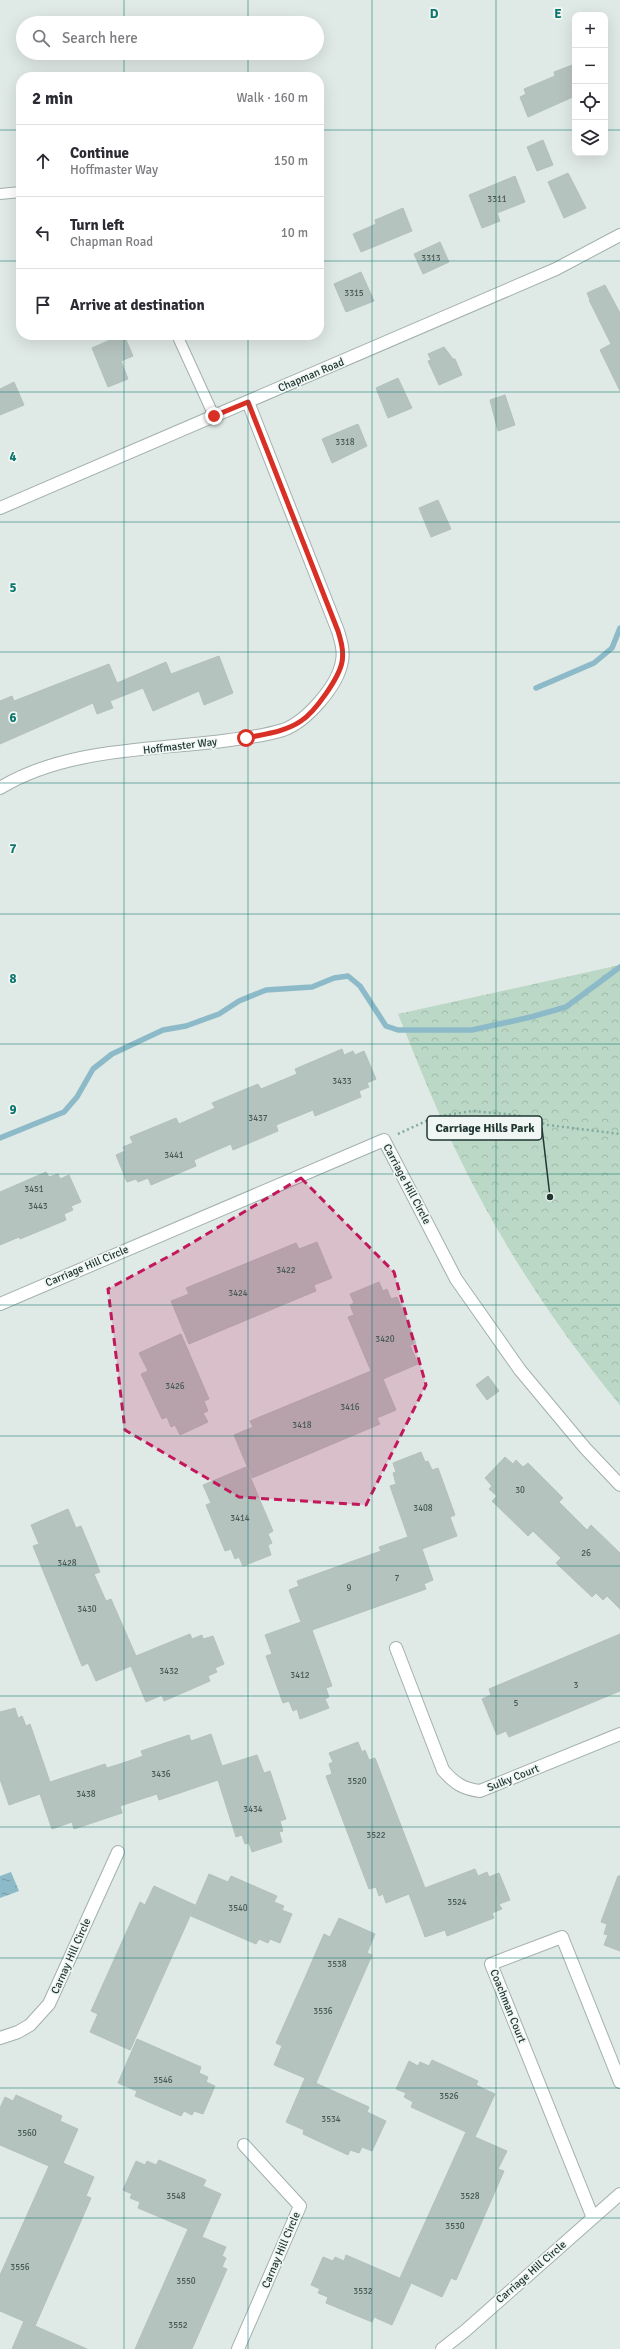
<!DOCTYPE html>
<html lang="en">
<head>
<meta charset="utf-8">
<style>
	body { margin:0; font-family:Signika,sans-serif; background:#f2f2f3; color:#2b2b33 }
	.controls { position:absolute; right:12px; top:12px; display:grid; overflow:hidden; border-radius:8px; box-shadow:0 4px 16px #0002 }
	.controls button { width:36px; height:36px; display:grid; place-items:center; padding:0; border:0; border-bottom:1px solid #e1e1e2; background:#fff; color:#2b2b33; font:20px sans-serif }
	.stop { position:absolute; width:12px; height:12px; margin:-9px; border:3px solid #d93025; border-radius:50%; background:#fff }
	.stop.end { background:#d93025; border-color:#fff; box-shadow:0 1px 4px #0008 }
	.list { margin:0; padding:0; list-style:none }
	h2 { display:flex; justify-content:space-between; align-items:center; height:52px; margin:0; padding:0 16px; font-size:17px }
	h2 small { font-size:13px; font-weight:400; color:#7c7c81 }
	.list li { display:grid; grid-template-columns:26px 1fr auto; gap:12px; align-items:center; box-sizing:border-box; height:72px; padding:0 16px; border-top:1px solid #e1e1e2 }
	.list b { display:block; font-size:15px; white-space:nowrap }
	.list p { margin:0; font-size:13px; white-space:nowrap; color:#7c7c81 }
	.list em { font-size:13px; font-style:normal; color:#7c7c81 }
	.icon { flex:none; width:22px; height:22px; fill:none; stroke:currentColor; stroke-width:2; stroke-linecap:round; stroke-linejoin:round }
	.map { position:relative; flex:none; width:620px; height:2349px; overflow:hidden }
	.search { position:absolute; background:#fff; box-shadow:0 4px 16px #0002; left:16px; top:16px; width:308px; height:44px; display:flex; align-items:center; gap:10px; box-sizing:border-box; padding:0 14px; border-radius:22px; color:#7c7c81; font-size:15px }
	.panel { position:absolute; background:#fff; box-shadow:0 4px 16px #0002; left:16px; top:72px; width:308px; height:268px; border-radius:16px }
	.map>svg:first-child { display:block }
</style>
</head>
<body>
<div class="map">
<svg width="620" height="2349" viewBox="0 0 620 2349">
	<defs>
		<pattern id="park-crowns" width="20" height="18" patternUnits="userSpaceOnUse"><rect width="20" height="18" fill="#bad8c5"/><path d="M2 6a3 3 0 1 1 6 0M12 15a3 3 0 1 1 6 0" fill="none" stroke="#a0baaa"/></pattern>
		<pattern id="water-ripples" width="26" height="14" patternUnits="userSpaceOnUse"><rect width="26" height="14" fill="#8dbac8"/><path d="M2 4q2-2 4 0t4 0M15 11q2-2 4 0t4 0" fill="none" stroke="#7398a3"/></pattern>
	</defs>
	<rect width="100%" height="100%" fill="#dfe9e5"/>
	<!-- park -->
	<path fill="url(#park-crowns)" d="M620 965V1405C558 1330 503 1247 460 1159 437 1112 418 1063 398 1014Z"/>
	<!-- water -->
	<path fill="url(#water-ripples)" d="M11 1872 19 1891 0 1898V1876Z"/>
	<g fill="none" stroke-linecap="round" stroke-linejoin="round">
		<!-- stream -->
		<path stroke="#8dbac8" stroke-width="5.5" d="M536 688 594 663 612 648 620 628
			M0 1138 64 1112 77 1097 93 1069 112 1054 163 1030 186 1026 219 1014 239 1001 266 990 312 987 334 978 348 976 360 986 386 1026 398 1030H472L531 1017 566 1007 620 967"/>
	</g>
	<!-- building -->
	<path fill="#b5c3be" stroke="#b3c1bc" d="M575 64V96L528 117 520 97 526 94 524 89 555 76 554 72Z
		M543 140 553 165 537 171 527 147Z
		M568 173 586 208 564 218 548 182Z
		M515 176 525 202 497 213 500 221 482 228 469 195Z
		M403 208 412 231 361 252 353 234 376 224 375 220 380 218Z
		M440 242 449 262 423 274 414 254Z
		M361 272 374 301 346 312 334 284Z
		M605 285 620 313V391L600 350 611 344 589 300H590L587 293Z
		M121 335H124L133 356 121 361 128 379 108 387 92 348Z
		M444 347 453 359H455L462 375 439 385 428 361 431 360 428 354Z
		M398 378 412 408 388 418 376 388Z
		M14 382 24 405 0 415V389Z
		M505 395 515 425 498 431 490 400Z
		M358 424 367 446 332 463 322 439Z
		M438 500 451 529 431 537 419 508Z
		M219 656 233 693 204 705 199 691 153 711 143 688 110 701 113 708 97 714 93 703 0 744V701L12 696 14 701 109 664 117 683 166 662 171 674Z
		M342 1049 344 1055 353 1051 355 1055 364 1051 376 1079 367 1083 369 1087 359 1091 361 1097 315 1116 313 1110 276 1125 278 1131 233 1150 231 1144 194 1160 196 1166 151 1185 148 1178 138 1182 136 1179 127 1182 116 1155 125 1151 123 1147 133 1143 130 1137 176 1118 179 1124 215 1108 212 1103 258 1084 261 1089 297 1074 295 1069Z
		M46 1172 49 1177 58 1174 60 1179 69 1175 81 1202 71 1206 73 1210 64 1214 66 1220 20 1239 19 1237 0 1245V1192Z
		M317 1242 332 1278 314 1285 316 1291 189 1344 171 1301 189 1294 186 1288 296 1243 299 1249Z
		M379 1282 383 1291 387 1289 391 1299 397 1297 416 1343 410 1345 418 1364 383 1379 396 1410 377 1418 380 1424 252 1478 234 1435 253 1427 250 1421 371 1371 348 1317 354 1315 350 1305 354 1303 350 1294Z
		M181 1334 209 1399 204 1401 208 1411 203 1413 208 1422 180 1435 175 1425 171 1427 167 1417 162 1419 141 1374 148 1371 139 1353Z
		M488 1376 499 1391 487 1400 476 1385Z
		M421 1452 425 1462 428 1461 432 1470 438 1468 455 1515 450 1517 457 1536 422 1549 433 1580 424 1584 426 1589 312 1630 332 1686 326 1688 329 1697 325 1699 329 1708 300 1719 297 1709 293 1711 289 1701 283 1703 266 1656 272 1654 265 1635 301 1622 289 1590 299 1586 297 1581 381 1551 379 1547 408 1537 390 1486 396 1484 393 1473 396 1472 393 1463Z
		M505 1457 513 1464 516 1460 523 1467 528 1463 563 1498 559 1502 587 1530 591 1525 620 1553V1609L607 1596 603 1600 596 1593 592 1597 556 1563 561 1558 533 1531 528 1536 492 1501 497 1496 489 1489 492 1486 485 1478Z
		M246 1467 273 1531 268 1534 272 1543 268 1545 271 1555 243 1566 239 1557 235 1559 231 1549 225 1551 206 1505 211 1503 203 1485Z
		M68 1509 76 1528 81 1526 100 1572 94 1574 106 1601 111 1599 136 1656 190 1634 192 1639 202 1635 203 1639 213 1636 224 1664 215 1668 217 1672 208 1676 210 1681 164 1701 162 1695 146 1702 131 1666 96 1681 88 1663 82 1666 33 1546 39 1544 31 1525Z
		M620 1634V1691L509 1737 506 1731 497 1735 482 1699 491 1695 489 1689Z
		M15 1708 18 1718 22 1716 26 1726 30 1724 50 1782 105 1764 107 1768 126 1762 143 1756 141 1751 189 1735 191 1741 211 1734 222 1766 257 1755 264 1773 270 1771 286 1819 280 1821 283 1831 279 1832 282 1842 252 1852 249 1843 245 1844 242 1835 236 1837 218 1780 159 1800 157 1794 120 1806 122 1813 74 1829 72 1822 52 1829 40 1794 9 1805 0 1779V1712Z
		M358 1742 362 1752 365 1750 369 1760 375 1758 425 1888 475 1869 478 1876 487 1872 489 1877 499 1873 510 1900 499 1904 502 1909 492 1913 494 1918 447 1936 445 1930 425 1937 409 1894 386 1903 383 1894 379 1896 376 1887 369 1889 326 1776 332 1774 329 1764 333 1762 329 1753Z
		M209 1874 228 1882 231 1876 277 1896 274 1902 284 1906 282 1910 292 1914 280 1943 270 1939 268 1943 259 1939 256 1944 191 1916Z
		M618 1876H620V1951L604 1945 608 1935 604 1934 607 1924 601 1922Z
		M154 1886 195 1905 130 2050 90 2032 98 2014 91 2011 140 1902 145 1905Z
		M339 1918 375 1934 367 1953 372 1955 316 2083 311 2081 369 2107 367 2112 386 2121 372 2151 362 2147 359 2153 350 2150 348 2155 303 2134 304 2130 286 2122 305 2078 274 2065 282 2046 276 2043 304 1980 324 1934 330 1937Z
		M137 2039 201 2067 199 2073 208 2077 206 2082 215 2086 203 2114 194 2111 192 2115 184 2111 181 2116 135 2096 137 2091 118 2083Z
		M432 2060 478 2081 476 2085 495 2094 475 2137 507 2151 498 2169 504 2171 476 2235 456 2280 451 2278 442 2297 400 2278 466 2132 411 2107 413 2102 404 2097 406 2093 396 2089 409 2061 418 2066 420 2062 429 2066Z
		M16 2095 62 2116 60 2121 78 2129 63 2163 94 2177 86 2196 91 2198 35 2326 0 2311V2275L49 2166 0 2145V2108L5 2097 13 2101Z
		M159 2160 206 2180 203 2186 221 2194 202 2237 226 2247 222 2256 226 2258 222 2267 227 2269 192 2349H135L188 2229 138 2208 140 2202 130 2198 132 2194 123 2190 136 2161 145 2165 147 2161 156 2165Z
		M346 2255 411 2283 392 2325 374 2317 372 2322 326 2303 328 2297 318 2293 320 2289 311 2285 323 2257 333 2261 335 2257 344 2261Z
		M24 2321 87 2349H12Z"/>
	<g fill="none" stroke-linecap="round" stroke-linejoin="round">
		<!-- lane casing -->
		<g stroke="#a3b0ac" stroke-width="12">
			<path id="lane" d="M0 194 21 192
				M177 335 214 416"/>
		</g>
		<!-- street casing -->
		<g stroke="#a3b0ac" stroke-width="14">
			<path id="street" d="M0 508 556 269 620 235
				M0 788C62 750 143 750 214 742 237 739 261 737 283 730 306 722 338 686 342 661 344 651 341 641 338 631L248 402
				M0 1304 384 1140 456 1279 520 1370 585 1448 620 1485
				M396 1648 443 1770C454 1783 463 1789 480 1791L620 1734
				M0 2038 18 2032 30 2025 49 2004 118 1852
				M593 2218 491 1964 562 1937 620 2082
				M238 2349 300 2206 244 2145
				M442 2349 465 2331 620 2194"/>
		</g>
		<!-- path -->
		<path stroke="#83a9a0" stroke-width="2.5" stroke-dasharray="2 3" stroke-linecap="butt" d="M398 1134 435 1117 472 1111 517 1115 548 1125 620 1134"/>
		<!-- lane -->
		<use href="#lane" stroke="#fff" stroke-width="10"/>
		<!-- street -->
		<use href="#street" stroke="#fff" stroke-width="12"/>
	</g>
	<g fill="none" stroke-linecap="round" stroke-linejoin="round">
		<!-- route -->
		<path stroke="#d93025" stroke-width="5" d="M214 416 248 402 338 631C341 641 344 651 342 662 339 678 315 712 301 721 285 732 264 734 246 738"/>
	</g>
	<!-- marked area -->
	<path fill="#c2185b" fill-opacity="0.2" stroke="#c2185b" stroke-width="3" stroke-dasharray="8 5" stroke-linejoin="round" d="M301 1178 394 1272 426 1385 366 1505 239 1497 125 1430 108 1289 175 1253Z"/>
	<!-- grid -->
	<path fill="none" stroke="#0f766e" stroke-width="1" stroke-opacity="0.55" d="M124 0V23M248 0V23M372 0V2349M496 0V2349M124 53V77M248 53V77M0 130H21M319 130H575M605 130H620M0 261H21M319 261H620M124 335V2349M248 335V2349M0 392H620M0 522H620M0 652H620M0 783H620M0 914H620M0 1044H620M0 1174H620M0 1305H620M0 1436H620M0 1566H620M0 1696H620M0 1827H620M0 1958H620M0 2088H620M0 2218H620"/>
	<g text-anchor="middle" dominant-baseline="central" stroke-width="3.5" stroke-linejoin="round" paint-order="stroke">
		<!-- number labels -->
		<g font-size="9" fill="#475a56">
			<text x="497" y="199">3311</text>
			<text x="431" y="258">3313</text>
			<text x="354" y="293">3315</text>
			<text x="345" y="442">3318</text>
			<text x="342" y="1081">3433</text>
			<text x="258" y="1118">3437</text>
			<text x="174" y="1155">3441</text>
			<text x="34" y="1189">3451</text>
			<text x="38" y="1206">3443</text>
			<text x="286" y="1270">3422</text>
			<text x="238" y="1293">3424</text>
			<text x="385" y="1339">3420</text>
			<text x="175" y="1386">3426</text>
			<text x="350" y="1407">3416</text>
			<text x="302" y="1425">3418</text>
			<text x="520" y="1490">30</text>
			<text x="423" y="1508">3408</text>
			<text x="240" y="1518">3414</text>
			<text x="586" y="1553">26</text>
			<text x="67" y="1563">3428</text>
			<text x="397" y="1578">7</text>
			<text x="349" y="1588">9</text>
			<text x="87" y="1609">3430</text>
			<text x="169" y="1671">3432</text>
			<text x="300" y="1675">3412</text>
			<text x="576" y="1685">3</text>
			<text x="516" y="1703">5</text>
			<text x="161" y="1774">3436</text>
			<text x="357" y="1781">3520</text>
			<text x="86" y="1794">3438</text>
			<text x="253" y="1809">3434</text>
			<text x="376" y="1835">3522</text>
			<text x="457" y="1902">3524</text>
			<text x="238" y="1908">3540</text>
			<text x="337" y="1964">3538</text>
			<text x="323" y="2011">3536</text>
			<text x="163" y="2080">3546</text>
			<text x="449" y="2096">3526</text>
			<text x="331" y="2119">3534</text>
			<text x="27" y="2133">3560</text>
			<text x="176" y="2196">3548</text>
			<text x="470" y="2196">3528</text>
			<text x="455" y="2226">3530</text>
			<text x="20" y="2267">3556</text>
			<text x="186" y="2281">3550</text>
			<text x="363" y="2291">3532</text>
			<text x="178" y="2325">3552</text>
		</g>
		<!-- street labels -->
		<g font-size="11" fill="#223733" stroke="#eff6f3">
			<text transform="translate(311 375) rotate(-23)">Chapman Road</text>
			<text transform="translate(180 746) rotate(-7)">Hoffmaster Way</text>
			<text transform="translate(407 1184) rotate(62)">Carriage Hill Circle</text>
			<text transform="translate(87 1266) rotate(-23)">Carriage Hill Circle</text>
			<text transform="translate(513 1778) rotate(-22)">Sulky Court</text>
			<text transform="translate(71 1956) rotate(-66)">Carnay Hill Circle</text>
			<text transform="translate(508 2006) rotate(68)">Coachman Court</text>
			<text transform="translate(281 2250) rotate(-67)">Carnay Hill Circle</text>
			<text transform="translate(531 2272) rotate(-41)">Carriage Hill Circle</text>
		</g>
	</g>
	<g font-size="13" text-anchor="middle" font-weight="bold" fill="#0f766e" stroke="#eff6f3" stroke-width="3.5" stroke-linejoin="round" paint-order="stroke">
		<text x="434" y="18">D</text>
		<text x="558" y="18">E</text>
		<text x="13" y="461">4</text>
		<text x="13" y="592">5</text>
		<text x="13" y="722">6</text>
		<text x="13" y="853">7</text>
		<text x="13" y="983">8</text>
		<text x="13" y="1114">9</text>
	</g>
	<!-- callouts -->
	<path fill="none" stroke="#223733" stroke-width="1.5" d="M550 1197L542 1128"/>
	<circle fill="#223733" stroke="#eff6f3" stroke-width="1.5" cx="550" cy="1197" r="4"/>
	<rect fill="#eff6f3" stroke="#223733" stroke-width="1.5" x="427" y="1116" width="115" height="24" rx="4"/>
	<g font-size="12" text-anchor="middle" font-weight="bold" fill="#223733">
		<text x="485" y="1132">Carriage Hills Park</text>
	</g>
</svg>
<div class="controls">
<button>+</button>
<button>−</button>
<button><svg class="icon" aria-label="locate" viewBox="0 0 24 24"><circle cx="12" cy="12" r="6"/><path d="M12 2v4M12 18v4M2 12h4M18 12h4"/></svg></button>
<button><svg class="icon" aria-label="layers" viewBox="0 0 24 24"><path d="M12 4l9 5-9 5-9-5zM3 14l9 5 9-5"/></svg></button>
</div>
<div class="stop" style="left:246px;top:738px"></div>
<div class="stop end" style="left:214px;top:416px"></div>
<div class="search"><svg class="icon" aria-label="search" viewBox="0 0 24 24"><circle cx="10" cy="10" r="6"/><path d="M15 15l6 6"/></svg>Search here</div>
<section class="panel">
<h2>2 min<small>Walk · 160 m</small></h2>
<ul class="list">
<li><svg class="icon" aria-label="ahead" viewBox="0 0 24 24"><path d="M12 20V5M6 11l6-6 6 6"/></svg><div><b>Continue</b><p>Hoffmaster Way</p></div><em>150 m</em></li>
<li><svg class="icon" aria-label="left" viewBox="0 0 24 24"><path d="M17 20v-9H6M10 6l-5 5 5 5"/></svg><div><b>Turn left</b><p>Chapman Road</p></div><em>10 m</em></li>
<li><svg class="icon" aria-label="arrive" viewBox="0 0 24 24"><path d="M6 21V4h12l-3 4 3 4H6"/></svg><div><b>Arrive at destination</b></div></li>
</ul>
</section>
</div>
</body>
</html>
